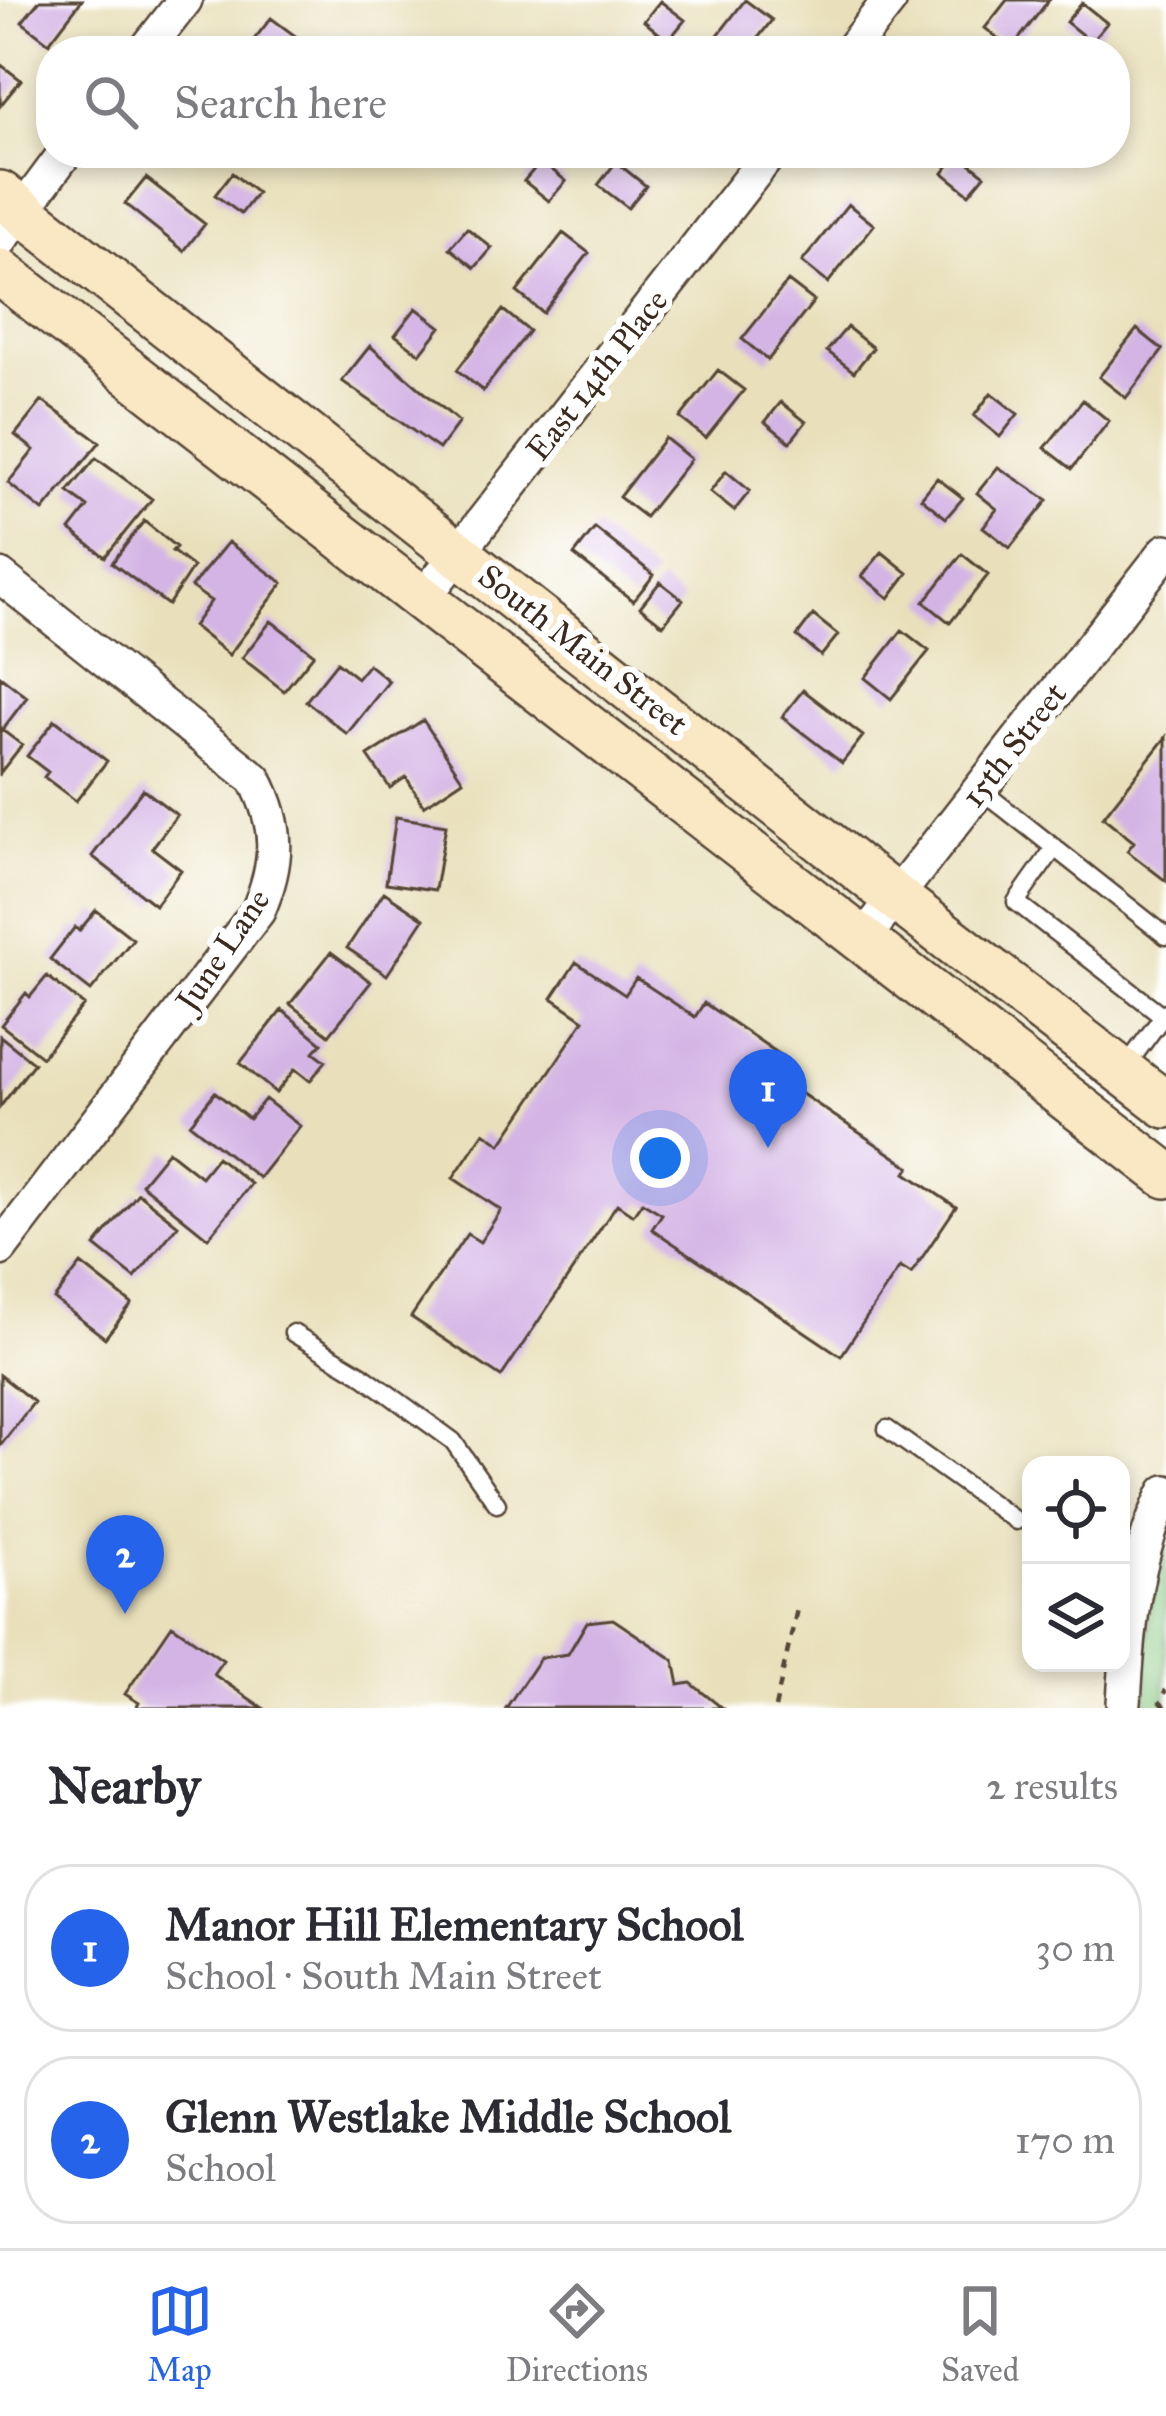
<!DOCTYPE html>
<html lang="en">
<head>
<meta charset="utf-8">
<style>
	body { margin:0; font-family:"IM FELL Great Primer",serif; background:#f7f7f7; color:#2b2b33 }
	.controls { position:absolute; right:36px; bottom:36px; display:grid; overflow:hidden; border-radius:24px; box-shadow:0 6px 18px #0003 }
	.controls button { width:108px; height:108px; display:grid; place-items:center; padding:0; border:0; border-bottom:3px solid #e1e1e2; background:#fff; color:#2b2b33; font:60px sans-serif }
	.you { position:absolute; left:660px; top:1158px; width:42px; height:42px; margin:-30px; border:9px solid #fff; border-radius:50%; background:#1a73e8; box-shadow:0 0 0 18px #1a73e833 }
	.badge { display:grid; place-items:center; width:78px; height:78px; border-radius:50%; background:#2563eb; color:#fff; font-size:39px; font-weight:700 }
	.pin { position:absolute; translate:-50% -99px; filter:drop-shadow(0 3px 6px #0008) }
	.pin::after { content:''; position:absolute; top:63px; width:42px; height:36px; background:inherit; clip-path:polygon(0 0,100% 0,50% 100%) }
	.list { margin:0; padding:0; list-style:none }
	h2 { display:flex; justify-content:space-between; align-items:center; height:156px; margin:0; padding:0 48px; font-size:51px }
	h2 small { font-size:39px; font-weight:400; color:#7c7c81 }
	.list li { display:grid; grid-template-columns:78px 1fr auto; gap:36px; align-items:center; box-sizing:border-box; height:168px; margin:0 24px 24px; padding:0 24px; border:3px solid #e1e1e2; border-radius:48px }
	.list b { display:block; font-size:45px; white-space:nowrap }
	.list p { margin:0; font-size:39px; white-space:nowrap; color:#7c7c81 }
	.list em { font-size:39px; font-style:normal; color:#7c7c81 }
	.icon { flex:none; width:66px; height:66px; fill:none; stroke:currentColor; stroke-width:2; stroke-linecap:round; stroke-linejoin:round }
	.map { position:relative; flex:none; width:1166px; height:1708px; overflow:hidden }
	.search { position:absolute; background:#fff; box-shadow:0 6px 18px #0003; left:36px; right:36px; top:36px; height:132px; display:flex; align-items:center; gap:30px; box-sizing:border-box; padding:0 42px; border-radius:48px; color:#7c7c81; font-size:45px }
	.sheet { height:540px; background:#fff }
	nav { display:flex; justify-content:space-around; align-items:center; box-sizing:border-box; height:168px; border-top:3px solid #e1e1e2; background:#fff; font-size:33px; color:#7c7c81 }
	nav a { display:grid; justify-items:center; gap:6px }
	nav .on { color:#2563eb }
	.map>svg:first-child { display:block }
</style>
</head>
<body>
<div class="map">
<svg width="1166" height="1708" viewBox="0 0 1166 1708">
	<rect width="100%" height="100%" fill="#fff"/>
	<filter id="ink" filterUnits="userSpaceOnUse"><feTurbulence type="fractalNoise" baseFrequency=".00833" numOctaves="2"/><feDisplacementMap in="SourceGraphic" scale="24" xChannelSelector="R" yChannelSelector="G"/><feConvolveMatrix kernelMatrix="1 2 1 2 8 2 1 2 1" color-interpolation-filters="sRGB"/></filter>
	<filter id="wash" filterUnits="userSpaceOnUse"><feTurbulence type="fractalNoise" baseFrequency=".004" numOctaves="4" result="noise"/><feDisplacementMap in="SourceGraphic" scale="48" xChannelSelector="R" yChannelSelector="G"/><feGaussianBlur stdDeviation="2.7" result="paint"/><feColorMatrix in="noise" values="0 0 0 0 0 0 0 0 0 0 0 0 0 0 0 0 0 1.4 0 .05"/><feComposite in="paint" operator="in"/></filter>
	<g filter="url(#wash)">
		<rect width="100%" height="100%" fill="#e9e0bb"/>
		<!-- green -->
		<path fill="#85c77f" stroke="#60784e" stroke-width="3" d="M1166 1524V1708H1146C1145 1643 1149 1586 1166 1524Z"/>
		<g id="blocks">
			<!-- building -->
			<path fill="#d4b4e5" d="M40 0H82L49 43 22 22Z
				M745 0 772 20 748 51H712L708 48Z
				M1007 0H1049L1011 49 985 28Z
				M660 1 685 20 668 41 644 21Z
				M1082 3 1107 23 1091 42 1066 22Z
				M271 18 298 38 288 51H245Z
				M0 64 21 80 0 106Z
				M958 154 985 175 969 194 943 173Z
				M541 161 566 181 549 201 524 181Z
				M616 162 646 186 628 208 598 185Z
				M232 173 257 193 241 214 215 195Z
				M146 178 205 224 184 251 125 204Z
				M848 204 874 225 828 283 802 262Z
				M467 228 492 248 475 268 450 248Z
				M563 233 589 253 543 313 517 292Z
				M788 281 814 301 768 360 742 339Z
				M416 308 441 327 420 354 395 335Z
				M503 310 529 331 483 391 457 370Z
				M847 327 873 348 854 372 827 351Z
				M1137 329 1163 350 1126 398 1099 377Z
				M370 346 459 422 439 449 342 381Z
				M718 370 744 390 706 438 680 418Z
				M991 393 1018 414 1000 437 974 416Z
				M1083 400 1109 421 1072 469 1045 448Z
				M42 401 100 442 43 511 8 483 34 450 15 435Z
				M781 402 806 422 790 442 765 422Z
				M665 438 691 459 645 517 619 497Z
				M96 458 152 499 105 557 70 530 88 507 68 492Z
				M998 467 1048 500 1010 548 983 527 997 509 977 493Z
				M726 471 750 491 734 511 710 492Z
				M937 478 963 498 946 518 921 498Z
				M144 521 176 547 172 551 193 567 168 605 112 563Z
				M595 528 654 575 633 601 574 555Z
				M228 542 283 583 229 655 193 626 211 601 191 587Z
				M882 552 908 573 889 598 862 576Z
				M962 554 988 575 950 623 924 602Z
				M660 582 683 600 663 625 640 607Z
				M813 615 838 635 821 656 797 636Z
				M271 621 314 654 284 691 242 658Z
				M902 630 929 651 891 699 865 678Z
				M337 662 357 678 368 664 389 681 347 734 306 701Z
				M0 676 27 697 2 730 22 745 0 773Z
				M803 690 863 736 842 763 782 717Z
				M55 720 107 761 76 801 44 777 48 772 27 756Z
				M423 720 463 780 424 806 406 777 390 788 368 756Z
				M1166 737V881L1127 851 1134 842 1103 817Z
				M143 789 177 815 152 848 181 870 155 905 92 856Z
				M396 817 446 825 435 890 386 883Z
				M384 892 424 919 387 975 347 948Z
				M96 910 133 939 91 991 50 959 75 927 79 931Z
				M331 952 371 982 329 1035 290 1004Z
				M576 962 625 995 636 978 695 1017 704 1003 782 1056 771 1073 910 1167 906 1173 956 1207 911 1274 900 1267 841 1356 652 1229 662 1214 642 1202 633 1215 617 1204 501 1377 411 1317 467 1234 480 1242 501 1210 453 1178 484 1132 501 1144 584 1020 552 998Z
				M47 976 84 1005 42 1057 1 1025 26 993 30 997Z
				M282 1010 322 1043 314 1052 326 1061 310 1081 295 1069 276 1093 240 1063Z
				M0 1036 34 1063 0 1107Z
				M215 1092 249 1119 265 1099 300 1126 259 1178 190 1124Z
				M168 1151 201 1177 217 1157 251 1184 208 1238 141 1184Z
				M138 1193 178 1225 135 1278 95 1246Z
				M81 1264 132 1304 105 1338 54 1299Z
				M0 1375 34 1402 0 1446Z
				M613 1619 674 1660 679 1685 691 1683 722 1708H506L540 1658 568 1654 587 1622Z
				M172 1625 223 1660 213 1674 263 1708H136L139 1703 125 1694Z"/>
		</g>
	</g>
	<g filter="url(#ink)">
		<use href="#blocks" fill-opacity="0" stroke="#554536" stroke-width="3"/>
		<g fill="none" stroke-linecap="round" stroke-linejoin="round">
			<!-- lane casing -->
			<g stroke="#554536" stroke-width="21">
				<path id="lane" d="M980 789 1166 936
					M1055 847 1016 902 1163 1016
					M1124 1069 1166 1012
					M293 1333 361 1374 453 1441 497 1504
					M887 1429 1016 1521"/>
			</g>
			<!-- street casing -->
			<g stroke="#554536" stroke-width="38">
				<path id="street" d="M145 51 185 0
					M850 51 890 0
					M0 241 65 153
					M0 576 255 779C280 827 279 862 258 911L0 1249
					M424 597 770 153
					M863 939 1166 551
					M1124 1703C1128 1632 1133 1558 1166 1492"/>
			</g>
			<!-- secondary casing -->
			<g stroke="#554536" stroke-width="50">
				<path id="secondary" d="M0 194 895 897 1166 1105
					M0 272 1166 1175"/>
			</g>
			<!-- path -->
			<path stroke="#554536" stroke-width="4.5" stroke-dasharray="9 9" stroke-linecap="butt" d="M775 1708 797 1609
				M1165 1708 1159 1701 1166 1690"/>
			<!-- lane -->
			<use href="#lane" stroke="#fff" stroke-width="16"/>
			<!-- street -->
			<use href="#street" stroke="#fff" stroke-width="33"/>
			<!-- secondary -->
			<use href="#secondary" stroke="#fae7c3" stroke-width="45"/>
		</g>
	</g>
	<g text-anchor="middle" dominant-baseline="central" stroke-width="12" stroke-linejoin="round" paint-order="stroke">
		<!-- street labels -->
		<g font-size="33" fill="#3b2a1e" stroke="#fff">
			<text transform="translate(597 375) rotate(-52)">East 14th Place</text>
			<text transform="translate(583 650) rotate(38)">South Main Street</text>
			<text transform="translate(1014 745) rotate(-52)">15th Street</text>
			<text transform="translate(223 950) rotate(-56)">June Lane</text>
		</g>
	</g>
</svg>
<div class="controls">
<button><svg class="icon" aria-label="locate" viewBox="0 0 24 24"><circle cx="12" cy="12" r="6"/><path d="M12 2v4M12 18v4M2 12h4M18 12h4"/></svg></button>
<button><svg class="icon" aria-label="layers" viewBox="0 0 24 24"><path d="M12 4l9 5-9 5-9-5zM3 14l9 5 9-5"/></svg></button>
</div>
<div class="you"></div>
<div class="pin badge" style="left:768px;top:1148px">1</div>
<div class="pin badge" style="left:125px;top:1614px">2</div>
<div class="search"><svg class="icon" aria-label="search" viewBox="0 0 24 24"><circle cx="10" cy="10" r="6"/><path d="M15 15l6 6"/></svg>Search here</div>
</div>
<section class="sheet">
<h2>Nearby<small>2 results</small></h2>
<ul class="list">
<li><span class="badge">1</span><div><b>Manor Hill Elementary School</b><p>School · South Main Street</p></div><em>30 m</em></li>
<li><span class="badge">2</span><div><b>Glenn Westlake Middle School</b><p>School</p></div><em>170 m</em></li>
</ul>
</section>
<nav>
<a class="on"><svg class="icon" aria-label="map" viewBox="0 0 24 24"><path d="M3 6l6-2 6 2 6-2v14l-6 2-6-2-6 2zM9 4v14M15 6v14"/></svg>Map</a>
<a><svg class="icon" aria-label="directions" viewBox="0 0 24 24"><path d="M12 3l9 9-9 9-9-9zM9 14v-3h6M13 9l2 2-2 2"/></svg>Directions</a>
<a><svg class="icon" aria-label="saved" viewBox="0 0 24 24"><path d="M7 4h10v16l-5-4-5 4z"/></svg>Saved</a>
</nav>
</body>
</html>
